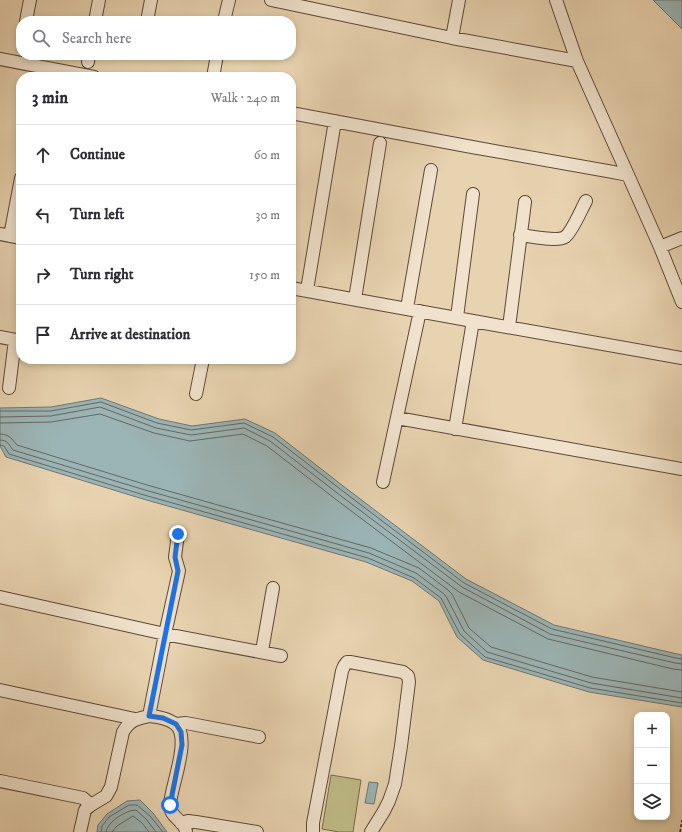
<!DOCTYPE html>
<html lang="en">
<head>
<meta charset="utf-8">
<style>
	body { margin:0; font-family:"IM FELL DW Pica",serif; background:#f7f7f7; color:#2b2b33 }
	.controls { position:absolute; right:12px; bottom:12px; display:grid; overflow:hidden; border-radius:8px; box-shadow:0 2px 6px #0003 }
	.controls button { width:36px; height:36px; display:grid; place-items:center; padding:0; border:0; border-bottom:1px solid #e1e1e2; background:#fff; color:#2b2b33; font:20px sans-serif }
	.stop { position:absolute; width:12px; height:12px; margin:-9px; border:3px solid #1a73e8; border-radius:50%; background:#fff }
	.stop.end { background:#1a73e8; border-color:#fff; box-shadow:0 1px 4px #0008 }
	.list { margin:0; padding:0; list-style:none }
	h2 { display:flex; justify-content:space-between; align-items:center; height:52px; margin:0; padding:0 16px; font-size:17px }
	h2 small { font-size:13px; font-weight:400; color:#7c7c81 }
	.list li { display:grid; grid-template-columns:26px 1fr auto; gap:12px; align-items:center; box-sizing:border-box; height:60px; padding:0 16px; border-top:1px solid #e1e1e2 }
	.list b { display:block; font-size:15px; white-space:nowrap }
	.list em { font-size:13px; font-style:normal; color:#7c7c81 }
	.icon { flex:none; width:22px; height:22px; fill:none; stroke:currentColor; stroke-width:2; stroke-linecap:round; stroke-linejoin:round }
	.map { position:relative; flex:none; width:682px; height:832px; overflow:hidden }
	.search { position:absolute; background:#fff; box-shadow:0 2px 6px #0003; left:16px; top:16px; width:280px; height:44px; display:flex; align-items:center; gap:10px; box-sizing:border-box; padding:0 14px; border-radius:16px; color:#7c7c81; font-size:15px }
	.panel { position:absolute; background:#fff; box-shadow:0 2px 6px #0003; left:16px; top:72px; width:280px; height:292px; border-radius:16px }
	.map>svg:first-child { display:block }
</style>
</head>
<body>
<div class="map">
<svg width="682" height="832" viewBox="0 0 682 832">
	<rect width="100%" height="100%" fill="#e8d3b0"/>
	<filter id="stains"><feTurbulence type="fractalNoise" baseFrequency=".005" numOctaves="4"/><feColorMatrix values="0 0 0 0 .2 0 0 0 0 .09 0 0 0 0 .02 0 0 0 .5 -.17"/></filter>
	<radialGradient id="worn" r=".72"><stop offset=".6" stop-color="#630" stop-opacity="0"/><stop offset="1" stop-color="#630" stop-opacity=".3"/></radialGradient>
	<!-- green -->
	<path fill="#beba86" stroke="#776a4c" d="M331 775 361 780 353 832H339L322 829Z"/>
	<!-- water -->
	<path fill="#9bb5b6" stroke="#707774" d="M653 0H682V29Z
		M101 398 159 419 192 426 245 419 275 433 347 489 466 579 554 625 677 654 682 655V707L589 692 483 660 457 637 439 601 412 581 366 562 143 499 6 457 0 446V408L51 407Z
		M369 782 378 783 374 804 365 803Z
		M140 800 153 813 167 832H97L98 825 107 814 127 801Z"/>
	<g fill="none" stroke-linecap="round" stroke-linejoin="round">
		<!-- shore -->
		<path stroke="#666764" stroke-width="1" d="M0 411H51L101 402 157 423 191 430 244 423 273 437 344 492 464 583 552 629 676 658 682 659
			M0 417 51 416 100 407 156 428 191 435 244 428 270 441 341 496 462 587 550 634 675 663 682 664
			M0 423 51 422 100 414 154 433 190 441 243 434 267 446 338 501 459 592 548 639 673 669 682 670
			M0 434C9 434 12 439 17 445L147 485 371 548 419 568 448 590 452 594 469 628 491 647 592 677 682 692
			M0 440C8 440 9 445 13 450L145 490 369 553 416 573 444 594 447 598 464 631 487 652 591 683 682 698
			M0 445 4 446 9 454 144 495 368 558 414 578 441 598 460 634 485 657 590 688 682 703
			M101 832 102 826 109 817 129 805H137L150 816 163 832
			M106 832C107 822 126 810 136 810L146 819 156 832
			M112 832 117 826 133 816 142 823 149 832"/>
		<!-- minor casing -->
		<g stroke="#5e4839" stroke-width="14">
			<path id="minor" d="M271 0 452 38 577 61
				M556 0 577 61 628 175
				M26 21 30 0
				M95 21 99 0
				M147 21 151 0
				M224 21 229 0
				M452 38 459 0
				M0 59 94 77
				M88 62 89 55
				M213 77 217 55
				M291 113 472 147 613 172 628 175 660 247 682 302
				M0 234 21 238
				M520 235C530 236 557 242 565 237 572 232 581 210 586 201
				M10 236 21 178
				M660 247 682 238
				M291 288 473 321 682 358
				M307 290 335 121
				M355 299 380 143
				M407 308 431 170
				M457 317 473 194
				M509 327 525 202
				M0 337 21 341
				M9 388 15 340
				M196 394 203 359
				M397 418 682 469
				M455 429 473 321
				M383 482 420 311
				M0 597 165 634 281 656
				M262 651 273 588
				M0 690 135 719
				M149 716C158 717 168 718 175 724 192 737 171 786 170 804 169 818 186 821 186 832
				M176 724 186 723 259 737
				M0 781 83 798 91 805 85 810 80 832
				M91 805 106 796 111 787 123 732C130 720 136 719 149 716L165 634 179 571 175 557 178 534
				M181 823 188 821 196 822 257 832
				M313 832V823L342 671 344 666 347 662H350L403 672 408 676 409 682 401 746 395 784 389 801 384 811 371 832"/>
		</g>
		<!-- path -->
		<path stroke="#301911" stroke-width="1.5" stroke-dasharray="3 2" stroke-linecap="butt" d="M680 832 682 820"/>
		<!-- minor -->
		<use href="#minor" stroke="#f0e2cc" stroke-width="12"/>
	</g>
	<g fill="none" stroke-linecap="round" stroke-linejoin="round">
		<!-- route -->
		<path stroke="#1a73e8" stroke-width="5" d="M170 805 182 745 181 732 176 724 163 718 149 716 178 571 175 557 178 534"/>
	</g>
	<rect width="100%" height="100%" filter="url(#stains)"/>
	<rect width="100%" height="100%" fill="url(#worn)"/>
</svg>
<div class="controls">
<button>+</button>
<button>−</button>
<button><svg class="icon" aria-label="layers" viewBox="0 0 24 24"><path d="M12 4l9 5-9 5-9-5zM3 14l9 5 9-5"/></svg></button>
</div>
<div class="stop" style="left:170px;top:805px"></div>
<div class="stop end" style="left:178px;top:534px"></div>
<div class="search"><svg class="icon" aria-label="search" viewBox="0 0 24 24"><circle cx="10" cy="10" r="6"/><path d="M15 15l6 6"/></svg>Search here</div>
<section class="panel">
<h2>3 min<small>Walk · 240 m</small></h2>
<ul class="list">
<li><svg class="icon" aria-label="ahead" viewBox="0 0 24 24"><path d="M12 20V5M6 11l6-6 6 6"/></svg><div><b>Continue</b></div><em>60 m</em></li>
<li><svg class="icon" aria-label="left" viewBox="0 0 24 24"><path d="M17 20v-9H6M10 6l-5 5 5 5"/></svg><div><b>Turn left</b></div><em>30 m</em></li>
<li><svg class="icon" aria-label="right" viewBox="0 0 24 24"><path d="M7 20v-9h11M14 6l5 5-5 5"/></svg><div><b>Turn right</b></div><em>150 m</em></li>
<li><svg class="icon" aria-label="arrive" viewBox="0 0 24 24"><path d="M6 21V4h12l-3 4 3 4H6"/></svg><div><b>Arrive at destination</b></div></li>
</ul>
</section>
</div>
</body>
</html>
